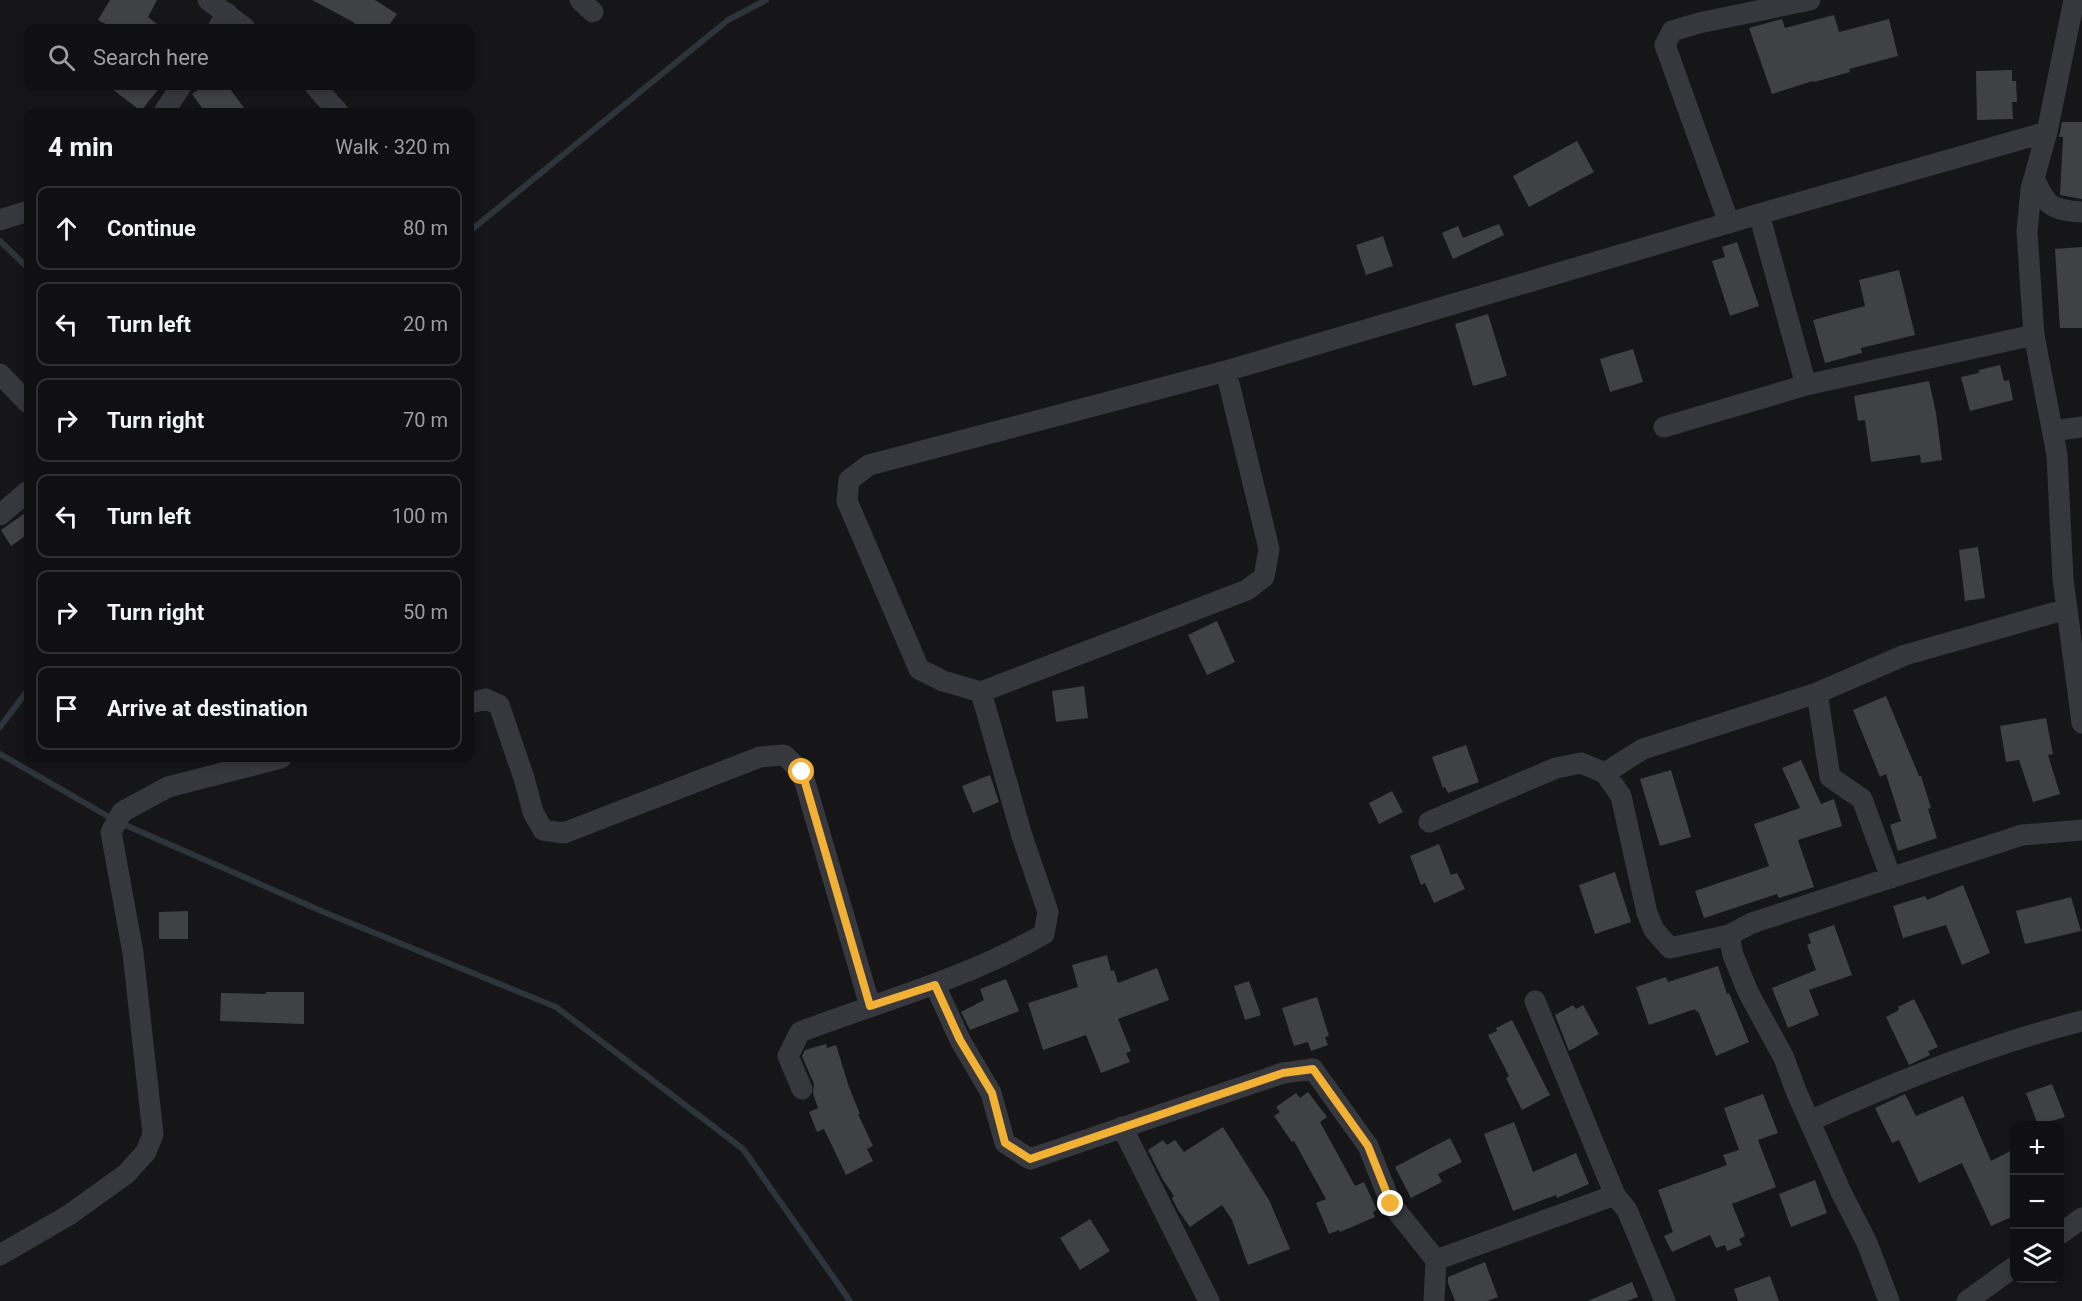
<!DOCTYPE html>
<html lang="en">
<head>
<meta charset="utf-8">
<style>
	body { margin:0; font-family:Roboto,sans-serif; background:#1e1e20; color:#f1f3f6 }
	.controls { position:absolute; right:18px; bottom:18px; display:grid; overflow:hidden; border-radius:12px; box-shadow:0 3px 9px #0003 }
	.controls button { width:54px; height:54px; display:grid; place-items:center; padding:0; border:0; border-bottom:2px solid #303032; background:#101012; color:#f1f3f6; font:30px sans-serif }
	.stop { position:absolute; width:18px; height:18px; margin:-14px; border:4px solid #f2b134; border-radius:50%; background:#fff }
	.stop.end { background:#f2b134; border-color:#fff; box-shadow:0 2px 6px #0008 }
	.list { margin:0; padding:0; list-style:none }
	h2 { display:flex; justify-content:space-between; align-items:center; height:78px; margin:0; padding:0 24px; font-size:26px }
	h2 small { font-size:20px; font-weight:400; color:#9c9d9f }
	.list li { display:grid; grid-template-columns:39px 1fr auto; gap:18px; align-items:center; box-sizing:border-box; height:84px; margin:0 12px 12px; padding:0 12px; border:2px solid #303032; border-radius:12px }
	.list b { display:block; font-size:22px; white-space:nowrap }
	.list em { font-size:20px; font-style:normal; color:#9c9d9f }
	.icon { flex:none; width:33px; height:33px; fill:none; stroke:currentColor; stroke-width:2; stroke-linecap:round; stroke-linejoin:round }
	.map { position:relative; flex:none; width:2082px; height:1301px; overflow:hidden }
	.search { position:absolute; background:#101012; box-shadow:0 3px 9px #0003; left:24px; top:24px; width:450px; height:66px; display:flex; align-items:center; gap:15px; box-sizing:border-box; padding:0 21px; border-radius:12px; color:#9c9d9f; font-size:22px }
	.panel { position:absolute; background:#101012; box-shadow:0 3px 9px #0003; left:24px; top:108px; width:450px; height:654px; border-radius:12px }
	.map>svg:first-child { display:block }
</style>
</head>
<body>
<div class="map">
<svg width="2082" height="1301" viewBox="0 0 2082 1301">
	<rect width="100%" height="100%" fill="#161618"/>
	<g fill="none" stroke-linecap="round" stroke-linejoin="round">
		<!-- stream -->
		<path stroke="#2c353c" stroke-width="6" d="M470 231 728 20 766 0
			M0 241 28 268
			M0 727 28 690
			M0 754 116 821 326 913 556 1007 743 1149 850 1301"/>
	</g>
	<!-- building -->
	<path fill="#404145" d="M110 0H157L148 17 162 28H113L98 20Z
		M312 0H375L397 14 387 28H352L355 23Z
		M1834 15 1839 32 1889 19 1898 56 1849 69 1850 72 1814 82 1813 81 1772 94 1749 28 1782 19 1785 28Z
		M2012 70V81H2016L2017 102H2012L2013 119 1977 120 1976 71Z
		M108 86H161L141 111Z
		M204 86H228L247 112H205L192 94Z
		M2062 122H2082V199L2060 195 2063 137H2059Z
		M1577 141 1594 172 1529 207 1513 176Z
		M1499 224 1504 235 1453 259 1442 233 1458 226 1463 238Z
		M1383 236 1393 266 1366 275 1356 245Z
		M1737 242 1759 306 1730 316 1712 261 1725 257 1722 247Z
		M2082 247V328H2060L2055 249Z
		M1899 270 1915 335 1861 348 1862 353 1825 363 1813 320 1865 306 1859 280Z
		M1488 314 1507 376 1473 386 1455 324Z
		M1633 349 1643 382 1610 392 1600 359Z
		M2000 365 2004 381 2009 380 2013 400 1970 411 1961 377 1979 373V370Z
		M1929 381 1936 413 1942 460 1921 463 1920 455 1871 462 1865 420 1858 421 1854 396Z
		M28 511V534L11 546 1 530Z
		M1978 547 1985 598 1965 601 1959 550Z
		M1217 621 1235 662 1207 675 1188 635Z
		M1084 686 1088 718 1056 722 1052 691Z
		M1886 696 1919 776H1921L1931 808 1928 809 1937 838 1898 851 1890 825 1901 821 1886 774 1880 777 1853 710Z
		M2046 718 2053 754 2048 755 2060 794 2033 802 2019 760 2006 762 2000 726Z
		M1466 745 1479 782 1448 793 1445 787 1443 788 1432 757Z
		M1801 760 1821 804 1834 799 1842 826 1798 840 1814 887 1779 898 1777 894 1704 918 1695 891 1769 866 1754 824 1800 808 1782 768Z
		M1671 770 1691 837 1660 846 1640 779Z
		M990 775 999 802 973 813 962 786Z
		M1392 791 1403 812 1379 824 1369 803Z
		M1439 844 1451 875 1457 873 1465 889 1434 903 1425 883 1421 885 1410 856Z
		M1615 872 1631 922 1595 934 1579 885Z
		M1963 885 1990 953 1962 965 1946 925 1903 938 1893 906 1925 896 1927 900Z
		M2071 897 2081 931 2025 944 2016 911Z
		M188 911V939H159V912Z
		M1834 925 1852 975 1809 990 1819 1015 1788 1028 1772 988 1816 970 1807 945 1811 943 1808 934Z
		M1107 955 1111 971 1114 970 1118 983 1157 968 1169 1000 1118 1019 1131 1051 1126 1053 1130 1062 1101 1073 1086 1035 1043 1050 1028 1003 1078 987 1072 965Z
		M1718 966 1727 994 1729 993 1749 1042 1716 1056 1698 1011 1696 1012 1695 1009 1649 1025 1636 987 1666 977 1668 982Z
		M1006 979 1019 1011 970 1030 961 1012 984 1000 980 989Z
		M1249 981 1261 1015 1245 1020 1234 986Z
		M266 992H304V1024L220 1021 221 993 266 994Z
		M1317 997 1329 1036 1325 1037 1328 1045 1311 1051 1308 1042 1294 1046 1282 1008Z
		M1914 999 1938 1047 1928 1051 1930 1055 1909 1065 1886 1017 1899 1010 1898 1007Z
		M1573 1005 1576 1009 1583 1005 1599 1034 1569 1051 1555 1015Z
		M1512 1020 1550 1095 1522 1110 1506 1078 1509 1076 1488 1035 1497 1031 1496 1028Z
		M826 1044 827 1048 836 1045 849 1087 860 1114H858L873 1146 867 1149 873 1161 846 1175 824 1129 817 1132 809 1112 818 1108 813 1094 814 1084 802 1056 805 1050Z
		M2052 1084 2065 1117 2038 1125 2026 1093Z
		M1308 1092 1327 1117 1320 1122 1355 1186 1364 1182 1377 1210 1373 1212 1375 1217 1340 1232 1339 1230 1329 1234 1316 1203 1326 1199 1294 1141 1292 1142 1274 1116 1280 1112 1276 1107 1296 1093 1300 1098Z
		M1763 1094 1778 1133 1758 1140 1776 1187 1732 1204 1745 1236 1739 1239 1742 1245 1727 1251 1725 1245 1716 1248 1710 1235 1672 1252 1664 1236 1673 1232 1658 1190 1727 1165 1723 1155 1739 1150 1724 1108Z
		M1905 1094 1916 1116 1963 1096 1991 1161 2014 1149V1216L1991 1226 1962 1163 1919 1183 1899 1140 1892 1143 1875 1108Z
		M1514 1122 1533 1172 1576 1153 1589 1184 1557 1198 1556 1195 1513 1211 1484 1134Z
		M1223 1127 1269 1200 1290 1249 1248 1265 1232 1220 1222 1205 1190 1227 1178 1210 1172 1198 1174 1196 1163 1180 1148 1150 1163 1140 1167 1145 1175 1140 1184 1152Z
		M1450 1138 1462 1162 1438 1174 1442 1182 1411 1198 1395 1167Z
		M1815 1180 1827 1213 1791 1227 1779 1194Z
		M1090 1219 1110 1251 1080 1270 1060 1238Z
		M1485 1262 1498 1297 1487 1301H1455L1448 1283V1277Z
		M1770 1276 1779 1301H1738L1734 1289Z
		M1632 1282 1638 1297 1627 1301H1588Z"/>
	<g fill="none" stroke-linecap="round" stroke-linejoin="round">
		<!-- minor -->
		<path stroke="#37383d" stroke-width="21" d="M208 0 245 28
			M580 0 593 12
			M2074 0 2047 132 2031 189 2027 232 2034 335 2057 455 2063 579 2082 723
			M218 28 227 13
			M315 86 338 112
			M164 112 181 86
			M2034 178C2046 206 2051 210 2082 212
			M1759 214 1806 385
			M0 220 28 211
			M1729 223 1665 45 1672 31 1699 23 1810 0
			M0 374 28 403
			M1664 427 1806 385 2034 335
			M2053 431 2082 427
			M0 515 28 491
			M981 692 1247 590 1264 577 1269 549 1226 371
			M1817 693 1830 777 1862 799 1891 878
			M470 703 486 699 499 705 524 778 533 812 543 830 564 833 760 757 784 755 802 772 870 1006
			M1605 773 1643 749 1817 693 1905 655 2067 609
			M1429 822 1556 768 1581 763 1605 773 1621 796 1647 913 1654 930 1670 948 1729 935 1752 923 2022 835 2082 830
			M1729 935 1733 955 1748 992 1784 1058 1796 1091 1841 1192 1867 1243 1889 1301
			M935 985 960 1040 991 1093 1005 1143 1030 1159 1283 1073 1313 1069 1368 1146 1391 1204 1436 1260 1434 1301
			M1535 1001 1615 1195
			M802 1089 788 1056 800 1032C882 1001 968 978 1044 934L1048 912 1022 836 981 692 943 681 919 669 847 501 849 480 869 465 1226 371 1759 214 2047 132
			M1810 1121C1899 1080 1987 1045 2082 1021
			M1122 1127 1209 1301
			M2060 1234 2082 1218
			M0 1255 69 1215 126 1174 146 1152 153 1134 133 953 111 832 122 812 168 787 281 758
			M1436 1260 1615 1195 1627 1210 1665 1301
			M1967 1301 2014 1267"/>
	</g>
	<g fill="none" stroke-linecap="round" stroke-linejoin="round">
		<!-- route -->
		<path stroke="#f2b134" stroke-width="8" d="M802 772 870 1006 935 985 960 1040 992 1093 1005 1143 1030 1159 1283 1073 1313 1069 1368 1146 1391 1204"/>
	</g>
</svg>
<div class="controls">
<button>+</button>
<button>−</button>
<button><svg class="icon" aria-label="layers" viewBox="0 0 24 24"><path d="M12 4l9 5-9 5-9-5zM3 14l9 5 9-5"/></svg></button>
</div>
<div class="stop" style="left:802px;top:772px"></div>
<div class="stop end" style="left:1391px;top:1204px"></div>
<div class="search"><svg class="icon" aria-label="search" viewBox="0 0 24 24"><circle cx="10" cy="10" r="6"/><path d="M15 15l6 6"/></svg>Search here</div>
<section class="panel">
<h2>4 min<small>Walk · 320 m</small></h2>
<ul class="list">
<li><svg class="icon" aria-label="ahead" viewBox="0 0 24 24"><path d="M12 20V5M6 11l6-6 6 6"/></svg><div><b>Continue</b></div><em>80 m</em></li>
<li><svg class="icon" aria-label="left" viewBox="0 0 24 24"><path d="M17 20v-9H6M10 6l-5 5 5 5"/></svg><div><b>Turn left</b></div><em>20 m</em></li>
<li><svg class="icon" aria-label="right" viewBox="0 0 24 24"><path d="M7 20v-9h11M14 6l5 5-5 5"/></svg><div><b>Turn right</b></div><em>70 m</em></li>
<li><svg class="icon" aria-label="left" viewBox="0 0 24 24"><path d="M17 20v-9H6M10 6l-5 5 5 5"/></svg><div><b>Turn left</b></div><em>100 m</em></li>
<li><svg class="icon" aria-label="right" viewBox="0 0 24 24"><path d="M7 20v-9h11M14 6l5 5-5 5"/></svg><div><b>Turn right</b></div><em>50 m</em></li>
<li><svg class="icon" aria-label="arrive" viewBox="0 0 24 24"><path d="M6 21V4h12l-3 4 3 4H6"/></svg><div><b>Arrive at destination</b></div></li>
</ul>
</section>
</div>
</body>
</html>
